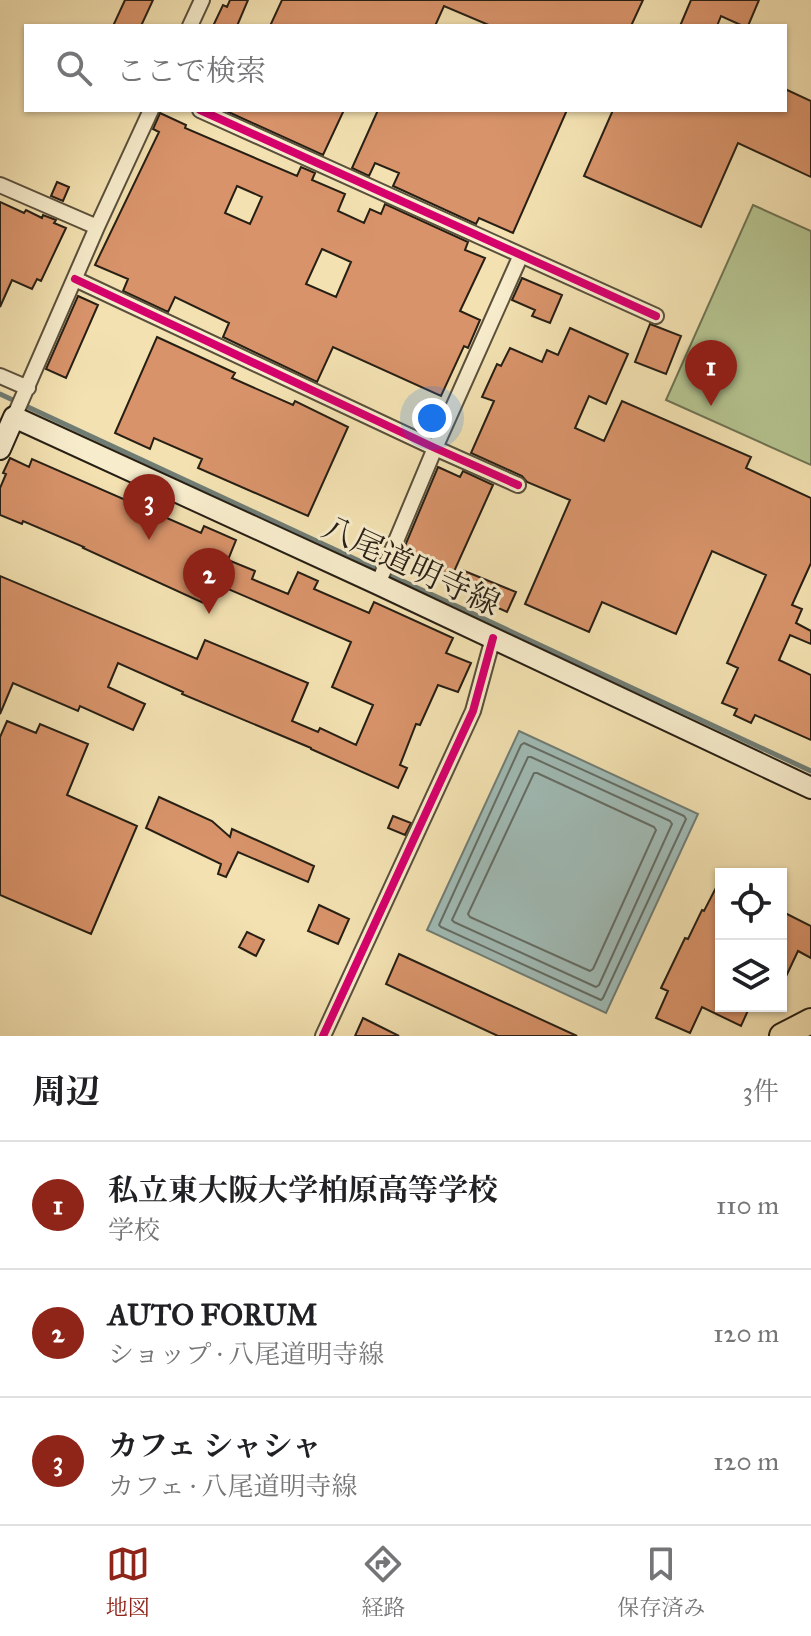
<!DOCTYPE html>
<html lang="ja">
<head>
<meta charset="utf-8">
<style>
	body { margin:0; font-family:"IM FELL Great Primer","Noto Serif JP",serif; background:#f6f6f6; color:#202124 }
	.controls { position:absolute; right:24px; bottom:24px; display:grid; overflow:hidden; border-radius:0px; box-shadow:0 2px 6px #0004 }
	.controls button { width:72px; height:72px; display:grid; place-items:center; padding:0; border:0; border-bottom:2px solid #e0e0e0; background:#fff; color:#202124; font:40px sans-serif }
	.you { position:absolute; left:432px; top:418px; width:28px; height:28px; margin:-20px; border:6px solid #fff; border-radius:50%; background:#1a73e8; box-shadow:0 0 0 12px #1a73e833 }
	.badge { display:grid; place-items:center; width:52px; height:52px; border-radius:50%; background:#8f2418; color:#fff; font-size:26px; font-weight:700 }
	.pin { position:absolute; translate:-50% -66px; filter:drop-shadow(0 2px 4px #0008) }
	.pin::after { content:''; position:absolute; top:42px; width:28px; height:24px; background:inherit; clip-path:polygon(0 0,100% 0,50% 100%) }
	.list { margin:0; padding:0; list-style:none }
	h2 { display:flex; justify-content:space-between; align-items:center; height:104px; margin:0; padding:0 32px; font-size:34px }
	h2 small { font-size:26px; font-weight:400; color:#757577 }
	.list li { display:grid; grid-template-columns:52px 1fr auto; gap:24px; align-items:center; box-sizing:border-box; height:128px; padding:0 32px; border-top:2px solid #e0e0e0 }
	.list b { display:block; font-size:30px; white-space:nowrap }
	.list p { margin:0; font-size:26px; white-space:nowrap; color:#757577 }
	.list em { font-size:26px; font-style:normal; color:#757577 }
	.icon { flex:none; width:44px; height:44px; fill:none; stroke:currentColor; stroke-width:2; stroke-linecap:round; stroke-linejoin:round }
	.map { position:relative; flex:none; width:811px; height:1036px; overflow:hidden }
	.search { position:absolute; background:#fff; box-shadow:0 2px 6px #0004; left:24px; right:24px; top:24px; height:88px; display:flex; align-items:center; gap:20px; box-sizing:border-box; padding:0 28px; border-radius:0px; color:#757577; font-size:30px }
	.sheet { height:488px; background:#fff }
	nav { display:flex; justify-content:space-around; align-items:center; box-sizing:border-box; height:112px; border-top:2px solid #e0e0e0; background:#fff; font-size:22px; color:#757577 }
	nav a { display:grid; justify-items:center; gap:4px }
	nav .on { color:#8f2418 }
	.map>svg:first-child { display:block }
</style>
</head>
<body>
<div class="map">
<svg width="811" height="1036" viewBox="0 0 811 1036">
	<rect width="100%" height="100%" fill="#f3e1b1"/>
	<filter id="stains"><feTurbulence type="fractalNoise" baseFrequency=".0025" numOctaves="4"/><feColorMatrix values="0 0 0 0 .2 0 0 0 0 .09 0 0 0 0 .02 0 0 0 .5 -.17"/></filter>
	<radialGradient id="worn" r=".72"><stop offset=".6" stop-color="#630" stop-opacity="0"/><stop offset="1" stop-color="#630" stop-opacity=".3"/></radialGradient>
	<!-- green -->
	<path fill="#b5c490" stroke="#6e7252" stroke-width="2" d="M753 205 811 231V465L666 400Z"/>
	<!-- water -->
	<path fill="#a0bbb6" stroke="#707d75" stroke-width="2" d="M519 731 698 814 606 1013 427 930Z"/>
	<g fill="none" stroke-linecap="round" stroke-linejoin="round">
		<!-- shore -->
		<path stroke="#646d65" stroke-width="2" d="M524 743 684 816 686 819 603 998 601 1000 441 927 439 925 521 745Z
			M528 757H531L670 821 672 824 599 985 596 987 454 922 452 920Z
			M534 773H537L654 827 656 830 593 969 590 971 470 917 468 914Z"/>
		<!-- stream -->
		<path stroke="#707d75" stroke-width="5" d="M0 394 811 771"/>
	</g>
	<!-- building -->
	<path fill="#d8936a" stroke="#271f14" stroke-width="2" fill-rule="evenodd" d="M125 0H153L141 26H113Z
		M230 0H248L237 26H213L223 5 227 7Z
		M282 0H643L631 26H491L444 6 435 26H270Z
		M691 0H759L748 26H743L721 16 717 26H680Z
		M785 89 811 101V177L738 143 701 227 584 176 613 110H785Z
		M224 110H344L323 155Z
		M378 110H567L513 233 479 218 476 224 393 186 399 173 375 163 369 176 352 168Z
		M160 113 186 125 185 128 297 176 301 167 315 173 312 180 345 194 338 211 364 223 370 209 381 214 385 204 468 242 465 250 485 258 460 311 480 320 468 348 464 346 441 396 333 347 317 382 223 337 229 323 175 297 168 312 123 291 128 279 95 265 159 132 153 129ZM237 186 262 197 250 224 225 213ZM322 249 351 262 336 297 306 284Z
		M57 182 69 187 63 201 51 196Z
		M0 202 24 213 26 210 42 218 43 215 56 220 54 223 66 228 41 281 37 279 32 289 12 280 0 307Z
		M522 278 562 295 550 323 532 316 535 310 512 300Z
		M78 296 98 305 66 378 46 369Z
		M650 324 681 336 666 374 635 362Z
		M570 328 628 354 606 404 589 396 575 428 604 441 622 401 751 457 746 468 811 498V563L792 605 802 609 796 623 811 631V644L790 635 779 660 811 675V740L755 715 751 723 734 715 737 709 722 703 738 668 727 663 766 575 712 551 676 634 602 602 589 632 525 604 570 500 527 482 522 476 471 453 494 401 482 397 497 364 501 366 510 348 542 362 547 350 558 355Z
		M157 337 235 373 232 378 293 405 295 401 348 427 308 516 198 468 202 459 154 438 150 449 115 433Z
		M10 458 29 467 32 459 201 533 204 526 236 540 228 560 255 571 252 579 288 594 298 572 318 581 314 589 369 613 374 602 453 638 446 653 471 663 458 692 438 685 420 725 416 724 400 765 407 768 398 788 311 749V748L182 694 183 692 118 663 108 687 145 704 133 730 80 706 78 711 13 683 0 714V576L197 659 205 640 308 683 292 721 318 732 320 728 356 745 373 705 332 687 351 642 219 585 210 606 83 548 84 547 23 521 22 524 0 515V488L6 474 3 473Z
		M438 467 460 477 463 471 493 485 452 576 402 553Z
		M462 570 516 592 507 612 483 601 485 597 456 585Z
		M7 721 36 733 40 724 88 744 67 795 137 826 91 934 0 895V737Z
		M159 797 212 821 230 837 232 829 314 866 308 882 238 852 226 877 218 874 221 864 146 828Z
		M393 816 411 823 405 835 388 828Z
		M721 878V1006H750L741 1026 702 1007 690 1033 656 1018 668 991 661 988 685 938 688 939 702 910 704 911Z
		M319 905 349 919 338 944 308 931Z
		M781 911 811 926V958L798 951 781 987Z
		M247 932 264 940 256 956 239 947Z
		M399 954 577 1036H498L386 984Z
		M363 1018 399 1036H355Z"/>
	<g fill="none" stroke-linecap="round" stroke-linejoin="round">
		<!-- minor casing -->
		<g stroke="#5a503b" stroke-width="18">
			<path id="minor" d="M190 26 202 0
				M200 110 656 316
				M0 185 97 227
				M75 279 435 448 518 485
				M0 376 28 388
				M14 417 97 227 151 110
				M378 584 435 448 521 255
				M323 1036 473 711 493 638"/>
		</g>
		<!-- secondary casing -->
		<g stroke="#271f14" stroke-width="24">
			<path id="secondary" d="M0 449 14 417 378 584 811 788"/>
		</g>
		<!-- trunk casing -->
		<g stroke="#271f14" stroke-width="28">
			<path id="trunk" d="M782 1036 811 1021"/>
		</g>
		<!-- minor -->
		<use href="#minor" stroke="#f7eccc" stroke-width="14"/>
		<!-- secondary -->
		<use href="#secondary" stroke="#f7eccc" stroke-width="20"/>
		<!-- trunk -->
		<use href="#trunk" stroke="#f3e1b1" stroke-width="24"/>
		<!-- cycleway casing -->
		<g stroke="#f7eccc" stroke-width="13">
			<path id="cycleway" d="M200 110 656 316
				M75 279 435 448 518 485
				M323 1036 473 711 493 638"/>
		</g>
		<!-- cycleway -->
		<use href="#cycleway" stroke="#d6006c" stroke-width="8"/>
	</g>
	<g text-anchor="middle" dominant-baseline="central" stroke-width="6" stroke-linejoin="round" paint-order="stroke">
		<!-- street labels -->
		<g font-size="32" fill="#271f14" stroke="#f7eccc">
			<text transform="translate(411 566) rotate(25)">八尾道明寺線</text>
		</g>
	</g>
	<rect width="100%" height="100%" filter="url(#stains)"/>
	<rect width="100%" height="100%" fill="url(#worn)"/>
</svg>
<div class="controls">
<button><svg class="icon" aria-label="locate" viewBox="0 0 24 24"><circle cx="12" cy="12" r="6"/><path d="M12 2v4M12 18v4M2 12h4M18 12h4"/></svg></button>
<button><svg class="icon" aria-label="layers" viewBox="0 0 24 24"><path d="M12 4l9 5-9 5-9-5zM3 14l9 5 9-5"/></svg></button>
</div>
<div class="you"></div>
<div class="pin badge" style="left:711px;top:406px">1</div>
<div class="pin badge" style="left:209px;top:614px">2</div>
<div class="pin badge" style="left:149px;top:540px">3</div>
<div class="search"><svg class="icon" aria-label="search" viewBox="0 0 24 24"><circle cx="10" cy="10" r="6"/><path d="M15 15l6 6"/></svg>ここで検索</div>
</div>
<section class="sheet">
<h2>周辺<small>3件</small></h2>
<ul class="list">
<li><span class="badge">1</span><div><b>私立東大阪大学柏原高等学校</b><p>学校</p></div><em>110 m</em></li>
<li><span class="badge">2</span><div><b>AUTO FORUM</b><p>ショップ · 八尾道明寺線</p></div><em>120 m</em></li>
<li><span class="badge">3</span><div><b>カフェ シャシャ</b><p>カフェ · 八尾道明寺線</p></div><em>120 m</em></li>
</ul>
</section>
<nav>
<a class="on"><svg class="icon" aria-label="map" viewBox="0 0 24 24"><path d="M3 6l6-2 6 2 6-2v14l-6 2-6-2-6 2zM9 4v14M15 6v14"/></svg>地図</a>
<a><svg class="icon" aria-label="directions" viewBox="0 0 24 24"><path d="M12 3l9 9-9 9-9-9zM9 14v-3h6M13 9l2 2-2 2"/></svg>経路</a>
<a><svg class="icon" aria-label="saved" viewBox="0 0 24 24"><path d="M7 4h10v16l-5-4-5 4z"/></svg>保存済み</a>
</nav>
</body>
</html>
